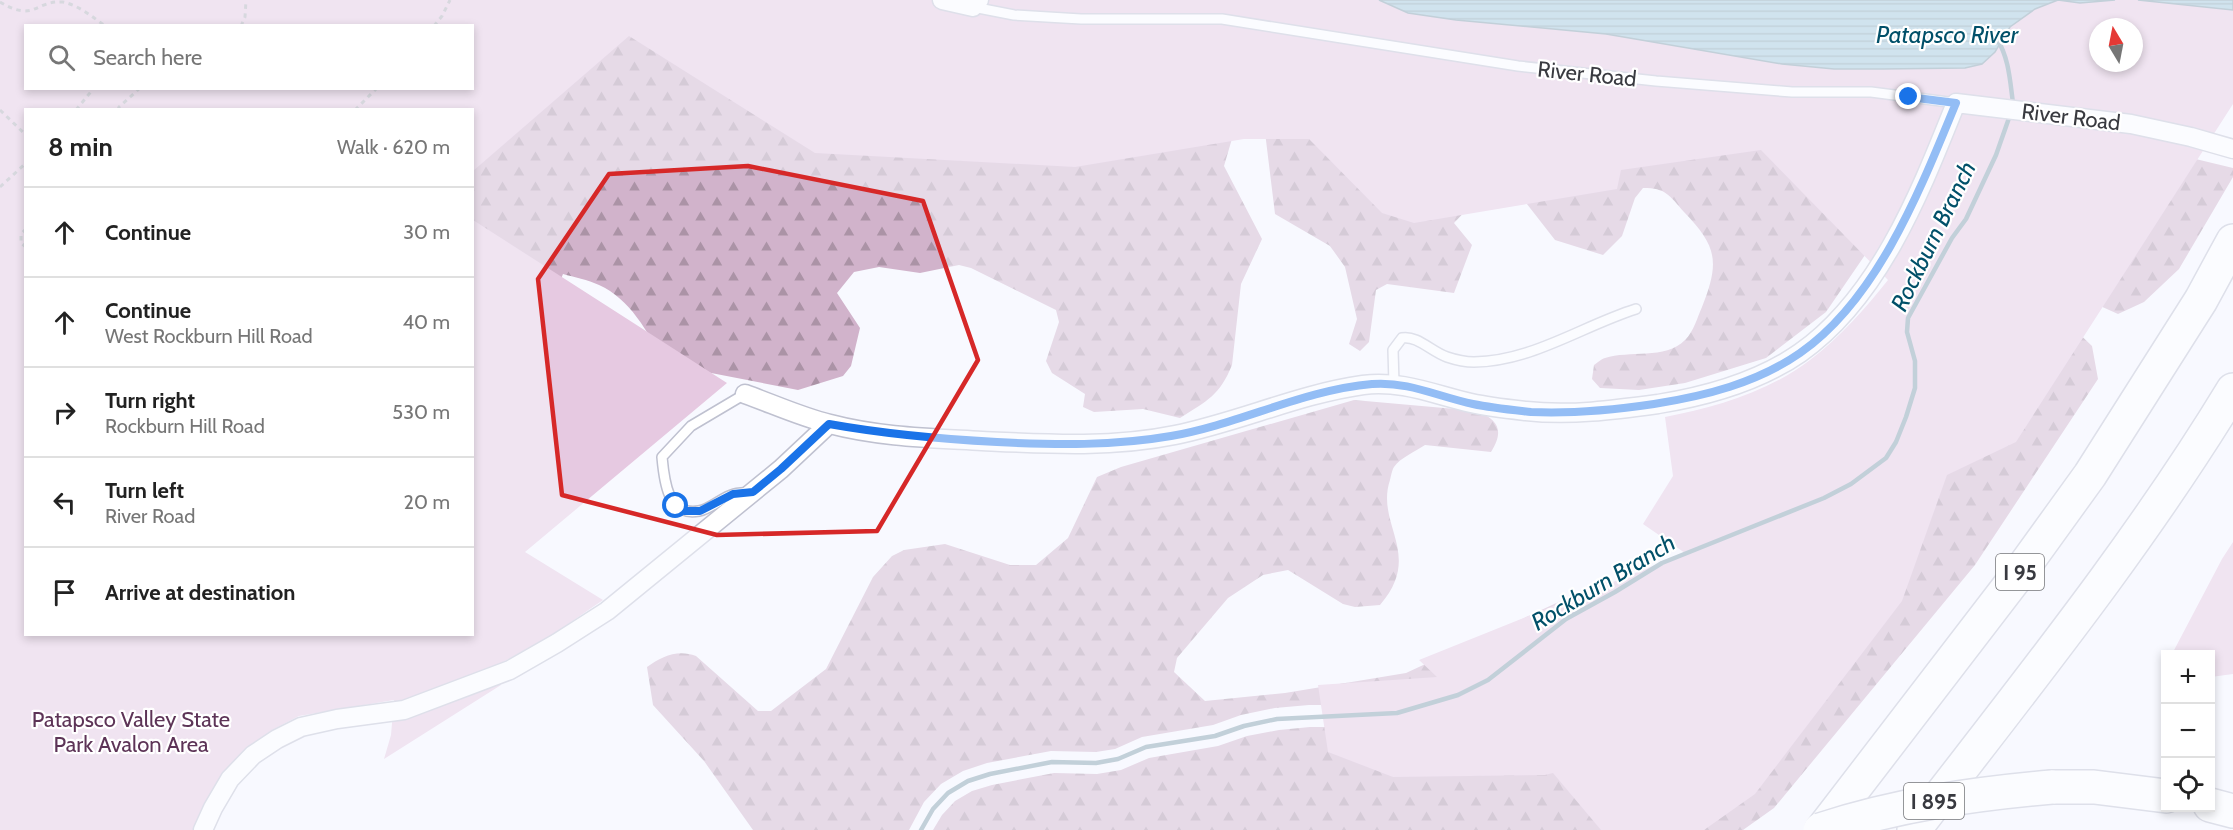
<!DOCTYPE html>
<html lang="en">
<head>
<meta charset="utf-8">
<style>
	body { margin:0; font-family:Cabin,sans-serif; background:#f6f6f6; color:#222 }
	.controls { position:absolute; right:18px; bottom:18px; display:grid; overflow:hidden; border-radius:0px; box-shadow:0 3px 9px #0003 }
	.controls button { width:54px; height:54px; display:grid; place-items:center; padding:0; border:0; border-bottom:2px solid #e0e0e0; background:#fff; color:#222; font:30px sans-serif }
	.compass { position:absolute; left:2089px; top:18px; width:54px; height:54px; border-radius:50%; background:#fff; box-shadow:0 3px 9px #0003; rotate:350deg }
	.stop { position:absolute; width:18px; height:18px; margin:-14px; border:4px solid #1a73e8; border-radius:50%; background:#fff }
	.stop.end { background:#1a73e8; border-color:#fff; box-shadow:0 2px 6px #0008 }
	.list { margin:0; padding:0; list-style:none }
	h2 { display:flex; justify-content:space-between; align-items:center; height:78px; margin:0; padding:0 24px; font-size:26px }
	h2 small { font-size:20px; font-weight:400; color:#767676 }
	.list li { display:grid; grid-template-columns:39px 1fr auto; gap:18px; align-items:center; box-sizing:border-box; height:90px; padding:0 24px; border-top:2px solid #e0e0e0 }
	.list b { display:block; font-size:22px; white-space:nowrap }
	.list p { margin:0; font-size:20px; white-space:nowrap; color:#767676 }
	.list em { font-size:20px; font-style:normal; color:#767676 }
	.icon { flex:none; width:33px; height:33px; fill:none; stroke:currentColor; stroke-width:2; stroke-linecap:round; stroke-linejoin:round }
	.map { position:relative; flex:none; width:2233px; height:830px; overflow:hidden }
	.search { position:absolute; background:#fff; box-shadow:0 3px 9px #0003; left:24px; top:24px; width:450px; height:66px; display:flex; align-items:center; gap:15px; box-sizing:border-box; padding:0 21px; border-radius:0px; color:#767676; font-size:22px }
	.panel { position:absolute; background:#fff; box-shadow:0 3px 9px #0003; left:24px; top:108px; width:450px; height:528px; border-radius:0px }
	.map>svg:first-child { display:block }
</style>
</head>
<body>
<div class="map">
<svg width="2233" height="830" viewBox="0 0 2233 830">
	<defs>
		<pattern id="forest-firs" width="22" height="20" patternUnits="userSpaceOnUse" patternTransform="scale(1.5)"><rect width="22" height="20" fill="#d1b3cb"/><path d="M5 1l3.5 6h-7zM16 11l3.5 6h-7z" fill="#ab93a6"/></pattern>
		<pattern id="water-rules" width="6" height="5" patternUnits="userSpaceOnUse" patternTransform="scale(1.5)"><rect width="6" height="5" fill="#a1c8d9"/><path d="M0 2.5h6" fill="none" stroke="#84a3b1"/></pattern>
	</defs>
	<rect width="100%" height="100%" fill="#f8f9ff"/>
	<!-- forest -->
	<path fill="url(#forest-firs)" d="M136 0 1806 100 1891 217 1826 312 1766 358 1685 383 1639 390 1600 388 1592 379 1594 365C1597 363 1601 359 1605 358 1629 350 1665 360 1685 340 1694 331 1697 318 1702 307 1720 262 1717 246 1684 212 1669 195 1666 188 1643 188L1635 198 1622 236 1603 255 1555 240 1523 199 1472 204 1454 223 1472 245 1454 293 1387 284 1376 290 1369 342 1360 351 1349 344 1357 319 1345 267 1330 246 1275 214 1264 124 1236 125 1224 166 1262 239 1241 284 1232 365C1220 395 1207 401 1180 418L1143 409 1094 412 1083 407 1085 394 1052 373 1046 361 1059 322 1056 310 971 268 959 265 920 273 879 267 854 272 837 293 860 328 851 366 843 376 798 390 675 366 663 361C648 332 630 299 599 285 588 280 574 277 563 274L540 330 472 451V26H133Z
		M2096 135 2233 168V177L2179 269 2144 302 2118 314 2078 296 2018 275 2092 346 2098 379 1975 565 1774 808 1743 830H933L942 815 955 801 972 791 992 785 1054 773 1097 774 1121 770 1149 758 1218 746 1247 736 1279 730 1310 727H1370L1667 573Z
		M1354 400 1478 411C1499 421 1504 431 1491 452L1425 445C1416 451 1400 458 1394 467 1392 470 1391 476 1390 480 1375 525 1424 554 1380 605L1355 607 1343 604 1288 570 1263 575 1228 598 1177 658 1174 672 1205 701 1285 693 1406 673 1608 579 1609 583 1560 610 1511 649 1369 705H1309L1275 708 1241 715 1213 725 1142 737 1115 749 1096 752 1051 751 987 763 963 771 941 784 924 802 909 830H753L704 761 653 705 647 667C662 656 678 649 696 656L758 711H771L826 669 873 577 892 556 904 550 945 544 1010 565H1036L1068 538 1097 477 1121 467Z"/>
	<!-- park -->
	<path fill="#e6c9e1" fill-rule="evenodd" d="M0 0H2233V104L2016 442 1947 475 1902 601 1755 794 1704 830H1601L1553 773 1545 775 1393 777 1328 752 1318 685 1437 677 1419 660 1685 553 1643 524 1673 476 1665 417C1714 408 1770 391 1810 360 1840 337 1865 309 1888 280L1761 150 1621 170 1617 189 1414 223 1382 213 1309 139H1244L1075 167 815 153 629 36 473 171 472 110H26V634H472L473 220 727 383 525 552 603 600 552 635 494 667 501 685 384 759 391 735 394 700 299 716 272 730 248 748 206 805 194 830H0ZM26 26H472V88H26ZM2098 27H2134V63H2098Z
		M2233 542V674L2211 677 2210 654H2172L2222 559Z"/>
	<!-- water -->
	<path fill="url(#water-rules)" stroke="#829dab" stroke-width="1.5" d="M1379 0H2115L2080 3 2058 0 2035 9 2010 27 1995 52 1982 64 1965 68 1882 69H1834L1782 64 1606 34 1456 20 1408 13Z
		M2138 0H2233V10Z"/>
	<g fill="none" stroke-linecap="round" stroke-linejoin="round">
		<!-- stream -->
		<path stroke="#829dab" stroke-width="4.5" d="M1997 39C2009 58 2010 81 2013 103
			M921 830 933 809 948 793 968 781 990 774 1052 762 1096 763 1118 759 1146 747 1215 736 1244 726 1277 719 1397 713 1458 695 1488 680 1566 619 1615 592 1662 563 1824 498 1851 484 1886 458 1896 442 1906 417 1915 388V361L1907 332 1908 318 1952 238 1966 219 1996 155 2009 118"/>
		<!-- lane casing -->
		<g stroke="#bfc1d0" stroke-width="12">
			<path id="lane" d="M973 7 1014 15 1081 19H1222L1518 66 1656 81 1792 92H1871L1956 103
				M1394 384 1393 350 1402 338C1417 335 1432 352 1447 357 1456 360 1465 362 1474 362 1533 361 1582 326 1636 309
				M745 394 691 426 662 457C664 479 667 517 699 511 711 509 722 497 734 494 738 493 744 493 748 492"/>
		</g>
		<!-- street casing -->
		<g stroke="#bfc1d0" stroke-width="21">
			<path id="street" d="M942 0 973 7 979 0
				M745 394C773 404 801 417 830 424 879 437 931 438 982 441 1046 444 1112 448 1175 435 1239 422 1299 394 1363 385 1402 380 1435 395 1471 403 1489 407 1508 409 1526 411 1570 416 1614 410 1658 404 1708 396 1758 382 1800 353 1880 297 1921 190 1956 103L2131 124 2191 137 2233 149
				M203 830 213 808 230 779 253 755 277 739 301 727 337 719 404 710 510 670 557 643 607 611 781 469 829 424"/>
		</g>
		<!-- highway casing -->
		<g stroke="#bfc1d0" stroke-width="36">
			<path id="highway" d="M2052 787H2094L2166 796
				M2210 805 2233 811
				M1822 830 2020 572 2090 475 2201 300 2233 241
				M1914 830C2024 687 2139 545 2233 390"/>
		</g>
		<!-- path -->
		<path stroke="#afb0b6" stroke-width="3" stroke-dasharray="4.5 4.5" stroke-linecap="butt" d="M0 2C35 23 35 0 63 2 78 5 93 17 105 26
			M241 26 245 17 246 0
			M434 26 442 16 450 0
			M0 110 26 135
			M76 110 94 88
			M118 110 119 107 140 88
			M355 110 377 88
			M0 187 26 163
			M26 229 21 234V243L26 247"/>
		<!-- lane -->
		<use href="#lane" stroke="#fff" stroke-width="9"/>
		<!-- street -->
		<use href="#street" stroke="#fff" stroke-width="18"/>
		<!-- highway -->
		<use href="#highway" stroke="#fff" stroke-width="33"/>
		<!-- highway-bridge casing -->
		<g stroke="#bfc1d0" stroke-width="36" stroke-linecap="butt">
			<path id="highway-bridge" d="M1820 830C1896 805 1972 794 2052 787"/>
		</g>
		<!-- highway-bridge -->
		<use href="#highway-bridge" stroke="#fff" stroke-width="33"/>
	</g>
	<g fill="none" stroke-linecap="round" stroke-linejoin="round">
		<!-- route -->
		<path stroke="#1a73e8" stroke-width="8" d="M676 506 685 511H700L733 494 753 492 781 469 829 424C885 434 940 439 997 442 1055 445 1114 446 1171 436 1240 424 1303 390 1372 384 1408 381 1439 397 1473 404 1492 408 1513 410 1531 412 1573 414 1613 410 1654 404 1705 396 1757 383 1800 353 1878 299 1921 188 1956 103L1909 97"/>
	</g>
	<!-- marked area -->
	<path d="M0 0H2233V830H0ZM748 166 923 201 978 360 877 531 717 535 562 495 538 279 609 174Z" fill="#f8f9ff" fill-opacity=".55" fill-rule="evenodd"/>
	<path fill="none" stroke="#d62828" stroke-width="4.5" stroke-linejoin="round" d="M748 166 923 201 978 360 877 531 717 535 562 495 538 279 609 174Z"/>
	<g text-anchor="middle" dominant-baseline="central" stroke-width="4.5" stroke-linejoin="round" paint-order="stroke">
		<!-- shield labels -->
		<g fill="#fff" stroke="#747579" stroke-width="1.5">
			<rect x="1996" y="554" width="48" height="36" rx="4.5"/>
			<rect x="1904" y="783" width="60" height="36" rx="4.5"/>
		</g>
		<g font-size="21" font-weight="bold" fill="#393a40">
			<text x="2020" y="572">I 95</text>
			<text x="1934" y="801">I 895</text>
		</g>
		<!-- street labels -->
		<g font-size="22" fill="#393a40" stroke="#fff">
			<text transform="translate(1587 74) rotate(6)">River Road</text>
			<text transform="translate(2071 117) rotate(7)">River Road</text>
		</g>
		<!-- park labels -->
		<g font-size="22" fill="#5d3457" stroke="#fff">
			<text x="131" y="719">Patapsco Valley State<tspan x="131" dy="25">Park Avalon Area</tspan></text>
		</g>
		<!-- water labels -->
		<g font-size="24" font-style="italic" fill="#015069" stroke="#fff">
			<text x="1947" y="34">Patapsco River</text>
			<text transform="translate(1933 236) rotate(-64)">Rockburn Branch</text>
			<text transform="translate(1603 582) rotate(-31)">Rockburn Branch</text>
		</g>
	</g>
</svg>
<div class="controls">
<button>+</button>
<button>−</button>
<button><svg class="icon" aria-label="locate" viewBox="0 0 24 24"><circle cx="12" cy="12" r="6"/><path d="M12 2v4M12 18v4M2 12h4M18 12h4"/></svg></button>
</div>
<svg class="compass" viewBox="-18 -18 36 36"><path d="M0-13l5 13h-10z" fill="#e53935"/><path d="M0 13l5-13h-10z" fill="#767676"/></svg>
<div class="stop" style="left:676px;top:506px"></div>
<div class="stop end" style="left:1909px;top:97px"></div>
<div class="search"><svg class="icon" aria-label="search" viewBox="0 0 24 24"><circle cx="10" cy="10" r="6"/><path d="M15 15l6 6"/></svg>Search here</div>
<section class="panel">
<h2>8 min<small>Walk · 620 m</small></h2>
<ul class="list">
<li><svg class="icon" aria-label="ahead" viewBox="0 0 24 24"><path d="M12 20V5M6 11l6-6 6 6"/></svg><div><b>Continue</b></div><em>30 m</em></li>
<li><svg class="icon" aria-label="ahead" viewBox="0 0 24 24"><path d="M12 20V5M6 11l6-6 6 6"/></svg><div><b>Continue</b><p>West Rockburn Hill Road</p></div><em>40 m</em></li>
<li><svg class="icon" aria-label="right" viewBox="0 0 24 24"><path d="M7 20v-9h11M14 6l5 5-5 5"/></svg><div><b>Turn right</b><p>Rockburn Hill Road</p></div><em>530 m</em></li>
<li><svg class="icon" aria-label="left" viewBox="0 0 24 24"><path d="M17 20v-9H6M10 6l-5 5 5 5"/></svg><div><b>Turn left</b><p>River Road</p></div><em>20 m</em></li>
<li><svg class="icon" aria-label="arrive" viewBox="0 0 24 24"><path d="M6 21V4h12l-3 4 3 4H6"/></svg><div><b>Arrive at destination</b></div></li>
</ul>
</section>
</div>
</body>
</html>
